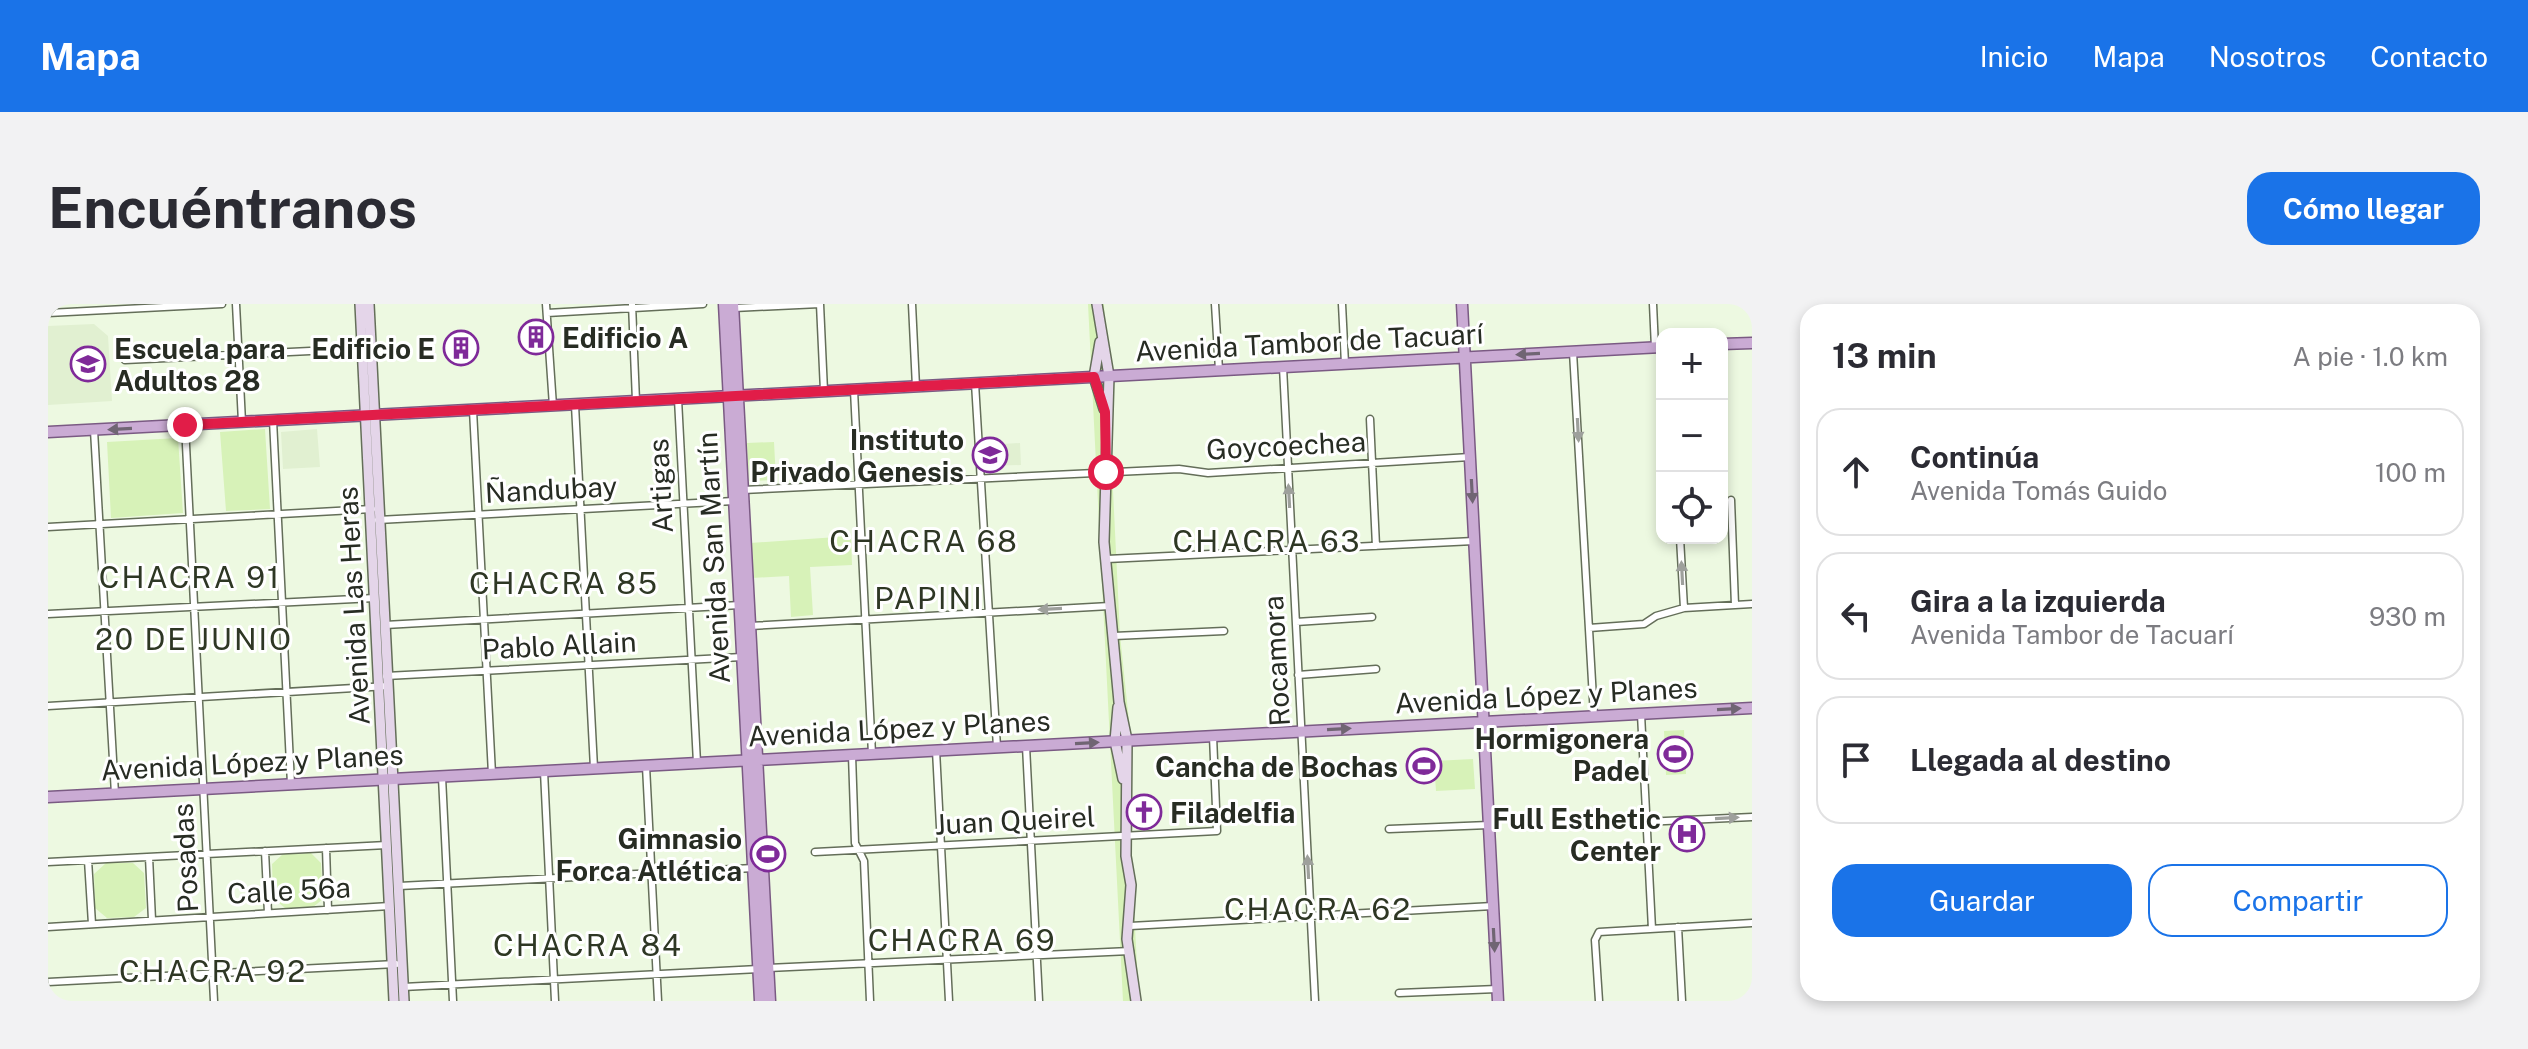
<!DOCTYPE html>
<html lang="es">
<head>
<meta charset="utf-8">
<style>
	body { margin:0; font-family:"Public Sans",sans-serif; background:#f2f2f3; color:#2b2b33 }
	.controls { position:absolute; right:24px; top:24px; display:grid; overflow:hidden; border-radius:16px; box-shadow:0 4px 12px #0003 }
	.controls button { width:72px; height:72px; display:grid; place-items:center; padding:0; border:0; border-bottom:2px solid #e1e1e2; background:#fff; color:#2b2b33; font:40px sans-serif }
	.stop { position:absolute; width:24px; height:24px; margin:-18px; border:6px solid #e11d48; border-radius:50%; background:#fff }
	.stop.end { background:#e11d48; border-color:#fff; box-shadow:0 2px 8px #0008 }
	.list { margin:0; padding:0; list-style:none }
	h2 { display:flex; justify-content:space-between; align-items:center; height:104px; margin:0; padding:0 32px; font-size:34px }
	h2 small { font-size:26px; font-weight:400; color:#7c7c81 }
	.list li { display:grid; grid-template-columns:52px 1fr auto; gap:24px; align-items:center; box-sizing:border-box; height:128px; margin:0 16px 16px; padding:0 16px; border:2px solid #e1e1e2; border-radius:24px }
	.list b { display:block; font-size:30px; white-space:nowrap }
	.list p { margin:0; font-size:26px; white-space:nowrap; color:#7c7c81 }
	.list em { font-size:26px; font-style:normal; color:#7c7c81 }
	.actions { display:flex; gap:16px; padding:24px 32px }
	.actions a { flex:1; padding:18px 0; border:2px solid #1a73e8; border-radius:24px; text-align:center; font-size:28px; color:#1a73e8 }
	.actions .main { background:#1a73e8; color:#fff }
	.icon { flex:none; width:44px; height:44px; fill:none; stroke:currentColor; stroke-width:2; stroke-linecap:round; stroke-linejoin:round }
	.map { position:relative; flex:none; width:1704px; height:697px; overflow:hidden; border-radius:24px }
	header { display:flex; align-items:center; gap:48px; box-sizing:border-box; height:112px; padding:0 40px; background:#1a73e8; color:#fff }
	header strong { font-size:38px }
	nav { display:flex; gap:44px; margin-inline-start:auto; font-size:28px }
	.intro { display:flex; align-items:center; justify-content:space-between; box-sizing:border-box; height:192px; padding:0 48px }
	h1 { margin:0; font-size:56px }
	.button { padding:20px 36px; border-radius:24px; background:#1a73e8; color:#fff; font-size:28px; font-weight:700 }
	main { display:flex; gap:48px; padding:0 48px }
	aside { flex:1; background:#fff; border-radius:24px; box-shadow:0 4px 12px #0003 }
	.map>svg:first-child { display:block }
</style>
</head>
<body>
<header>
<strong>Mapa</strong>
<nav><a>Inicio</a><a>Mapa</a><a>Nosotros</a><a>Contacto</a></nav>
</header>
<div class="intro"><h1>Encuéntranos</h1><a class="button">Cómo llegar</a></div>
<main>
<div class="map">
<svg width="1704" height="697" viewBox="0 0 1704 697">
	<rect width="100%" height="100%" fill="#edf9e1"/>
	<!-- built -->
	<path fill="#e1f0d1" d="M46 20 60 32 64 97 0 101V22Z
		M269 125 272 163 235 165 233 128Z
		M972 139 973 161 939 162 938 141Z"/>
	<!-- green -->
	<path fill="#d7f2b8" d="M1040 0H1056L1072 331 1083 436 1082 532 1091 697H1075Z
		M217 125 222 205 178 207 172 128Z
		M130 134 135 209 63 214 59 138Z
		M726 138 728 176 701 177 699 139Z
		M803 232 804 261 762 263 765 311 743 313 741 272 704 274 702 239Z
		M1636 426 1638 470 1618 471 1616 427Z
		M1425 455 1427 485 1388 487 1386 457Z
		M263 549 273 559 275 595 264 604H237L225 594 224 560 235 550Z
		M58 559H85L96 569 98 604 86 613 59 614 47 604 46 570Z"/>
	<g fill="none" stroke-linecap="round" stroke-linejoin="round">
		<!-- minor casing -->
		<g stroke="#646e59" stroke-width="9">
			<path id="minor" d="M188 0 194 118
				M498 0 505 102
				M584 0 588 97
				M772 0 776 87
				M864 0 868 83
				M1167 0 1171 66
				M1294 0 1297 60
				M1605 0 1607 44
				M686 4 772 0
				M0 9 174 0
				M499 9 655 0
				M1525 48 1546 412
				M77 56 262 47
				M1235 63 1267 697
				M927 79 949 443
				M806 86 824 450
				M630 95 649 459
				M527 101 546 464
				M425 106 444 470
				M1322 115 1328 242
				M225 116 243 480
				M137 121 166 697
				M46 126 67 490
				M695 186 1131 165 1160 169 1422 153
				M1683 196 1687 301
				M330 216 686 197
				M0 223 324 205
				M1632 234 1636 304
				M1059 255 1426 237
				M0 310 327 294
				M1248 318 1324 313
				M337 321 692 301
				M702 322 1062 302
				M1541 324 1596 320 1608 312 1636 304 1704 300
				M1066 332 1176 327
				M1250 371 1328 365
				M338 372 694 353
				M0 402 340 382
				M1593 410 1604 625
				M978 442 991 697
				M888 446 901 697
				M804 451 807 539 816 557 822 697
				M598 462 610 697
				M496 467 507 697
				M394 473 405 697
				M1509 522 1704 513
				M1341 525 1441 521
				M278 544 280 606
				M217 547 220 609
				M767 548 1169 527 1165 432
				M101 553 104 616
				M40 556 44 620
				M0 558 339 541
				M351 582 706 564
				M1082 622 1445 602
				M0 623 342 602
				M1630 623 1634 697
				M720 664 1082 647
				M0 678 348 660
				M355 683 711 665
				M1351 689 1449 685
				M1551 697 1547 636 1551 628 1704 619"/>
		</g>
		<!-- secondary casing -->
		<g stroke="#646e59" stroke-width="12">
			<path id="secondary" d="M312 0 346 697
				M321 0 356 697
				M1049 0 1061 72 1056 238 1071 398 1079 436 1078 552 1083 581 1079 635 1088 697
				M1052 38 1046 73 1056 105
				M1070 403 1067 437 1075 475"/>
		</g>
		<!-- primary casing -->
		<g stroke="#7a5a83" stroke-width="13">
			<path id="primary" d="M676 0 712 697
				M685 0 722 697
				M1414 0 1450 697
				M1674 40 1704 39
				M0 128 1614 43
				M0 493 1704 404"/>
		</g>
		<!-- minor -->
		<use href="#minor" stroke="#fff" stroke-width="6"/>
		<!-- secondary -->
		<use href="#secondary" stroke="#e4d5e9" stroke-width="9"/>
		<!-- primary -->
		<use href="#primary" stroke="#caabd4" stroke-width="10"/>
	</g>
	<!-- one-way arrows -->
	<defs><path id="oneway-solid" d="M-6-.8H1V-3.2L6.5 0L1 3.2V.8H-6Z" transform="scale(2)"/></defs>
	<g fill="#706573">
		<use href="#oneway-solid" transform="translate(1480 50) rotate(177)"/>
		<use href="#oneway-solid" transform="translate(72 125) rotate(177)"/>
		<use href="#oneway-solid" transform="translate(1424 187) rotate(87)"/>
		<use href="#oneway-solid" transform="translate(1681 405) rotate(-3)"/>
		<use href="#oneway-solid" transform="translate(1291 425) rotate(-3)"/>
		<use href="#oneway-solid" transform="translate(1039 439) rotate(-3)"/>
		<use href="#oneway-solid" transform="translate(1446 636) rotate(87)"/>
	</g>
	<g fill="#9ea09c">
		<use href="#oneway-solid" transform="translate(1530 126) rotate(87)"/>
		<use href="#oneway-solid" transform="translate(1241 192) rotate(-93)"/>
		<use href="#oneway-solid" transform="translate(1634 269) rotate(-93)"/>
		<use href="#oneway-solid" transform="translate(1002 305) rotate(177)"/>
		<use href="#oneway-solid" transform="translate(1679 514) rotate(-3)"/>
		<use href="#oneway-solid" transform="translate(1260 563) rotate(-93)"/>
	</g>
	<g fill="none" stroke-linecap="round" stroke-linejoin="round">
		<!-- route -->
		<path stroke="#e11d48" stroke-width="10" d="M137 121 1046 73 1057 108 1058 168"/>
	</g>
	<!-- icons -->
	<defs>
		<g id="building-ring" transform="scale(1.8)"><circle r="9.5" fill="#fff" stroke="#7f2a99" stroke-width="1.5"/><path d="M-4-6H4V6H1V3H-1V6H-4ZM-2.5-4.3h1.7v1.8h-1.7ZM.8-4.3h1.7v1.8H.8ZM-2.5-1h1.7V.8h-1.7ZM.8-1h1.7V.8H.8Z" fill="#7f2a99"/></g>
		<g id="school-ring" transform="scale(1.8)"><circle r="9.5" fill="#fff" stroke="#7f2a99" stroke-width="1.5"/><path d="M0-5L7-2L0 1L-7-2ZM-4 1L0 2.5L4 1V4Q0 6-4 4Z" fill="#7f2a99"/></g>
		<g id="stadium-ring" transform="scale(1.8)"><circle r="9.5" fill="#fff" stroke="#7f2a99" stroke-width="1.5"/><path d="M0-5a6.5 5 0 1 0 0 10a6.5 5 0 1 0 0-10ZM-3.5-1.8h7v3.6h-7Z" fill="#7f2a99"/></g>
		<g id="church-ring" transform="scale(1.8)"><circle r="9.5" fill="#fff" stroke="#7f2a99" stroke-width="1.5"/><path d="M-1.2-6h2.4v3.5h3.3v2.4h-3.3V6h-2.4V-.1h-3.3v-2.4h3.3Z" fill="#7f2a99"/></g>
		<g id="hospital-ring" transform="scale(1.8)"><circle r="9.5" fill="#fff" stroke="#7f2a99" stroke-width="1.5"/><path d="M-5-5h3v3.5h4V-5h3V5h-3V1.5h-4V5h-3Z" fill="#7f2a99"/></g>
	</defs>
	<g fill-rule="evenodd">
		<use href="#building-ring" x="488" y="33"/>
		<use href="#building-ring" x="413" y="44"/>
		<use href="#school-ring" x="40" y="60"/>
		<use href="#school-ring" x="942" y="151"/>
		<use href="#stadium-ring" x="1627" y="450"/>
		<use href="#stadium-ring" x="1376" y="462"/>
		<use href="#church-ring" x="1096" y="508"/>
		<use href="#hospital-ring" x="1639" y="530"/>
		<use href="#stadium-ring" x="720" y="550"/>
	</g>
	<g text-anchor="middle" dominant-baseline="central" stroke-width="6" stroke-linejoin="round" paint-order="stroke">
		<!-- poi labels -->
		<g font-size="28" font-weight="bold" fill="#272c23" stroke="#fff" text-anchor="end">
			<text x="514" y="33" text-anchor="start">Edificio A</text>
			<text x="66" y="44" text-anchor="start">Escuela para<tspan x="66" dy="32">Adultos 28</tspan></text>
			<text x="387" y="44">Edificio E</text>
			<text x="916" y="135">Instituto<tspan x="916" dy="32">Privado Genesis</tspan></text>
			<text x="1601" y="434">Hormigonera<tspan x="1601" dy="32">Padel</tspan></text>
			<text x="1350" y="462">Cancha de Bochas</text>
			<text x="1122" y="508" text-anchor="start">Filadelfia</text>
			<text x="1613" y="514">Full Esthetic<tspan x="1613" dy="32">Center</tspan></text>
			<text x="694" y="534">Gimnasio<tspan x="694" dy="32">Forca Atlética</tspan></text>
		</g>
		<!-- street labels -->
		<g font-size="28" fill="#272c23" stroke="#fff">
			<text transform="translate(1261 38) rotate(-3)">Avenida Tambor de Tacuarí</text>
			<text transform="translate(1238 141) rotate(-3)">Goycoechea</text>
			<text transform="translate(612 182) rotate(-93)">Artigas</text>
			<text transform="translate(503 185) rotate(-3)">Ñandubay</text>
			<text transform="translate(665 254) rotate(-93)">Avenida San Martín</text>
			<text transform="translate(305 302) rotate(-93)">Avenida Las Heras</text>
			<text transform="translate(511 341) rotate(-3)">Pablo Allain</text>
			<text transform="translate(1228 357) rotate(-93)">Rocamora</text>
			<text transform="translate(1498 391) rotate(-3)">Avenida López y Planes</text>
			<text transform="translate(851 424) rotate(-3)">Avenida López y Planes</text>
			<text transform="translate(204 458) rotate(-3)">Avenida López y Planes</text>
			<text transform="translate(967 516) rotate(-3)">Juan Queirel</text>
			<text transform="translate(137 554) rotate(-93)">Posadas</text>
			<text transform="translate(241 586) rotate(-3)">Calle 56a</text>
		</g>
		<!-- neighbourhood labels -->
		<g font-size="30" letter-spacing="2" fill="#2e3724" stroke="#fff">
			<text x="876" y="237">CHACRA 68</text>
			<text x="1219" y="237">CHACRA 63</text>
			<text x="142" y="273">CHACRA 91</text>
			<text x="516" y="279">CHACRA 85</text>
			<text x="881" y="294">PAPINI</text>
			<text x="146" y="335">20 DE JUNIO</text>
			<text x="1270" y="605">CHACRA 62</text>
			<text x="914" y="636">CHACRA 69</text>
			<text x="540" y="641">CHACRA 84</text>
			<text x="165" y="667">CHACRA 92</text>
		</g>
	</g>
</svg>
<div class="controls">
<button>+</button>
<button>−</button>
<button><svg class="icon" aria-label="locate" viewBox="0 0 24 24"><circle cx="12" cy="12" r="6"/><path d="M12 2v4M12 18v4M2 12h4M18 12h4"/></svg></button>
</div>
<div class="stop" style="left:1058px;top:168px"></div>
<div class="stop end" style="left:137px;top:121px"></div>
</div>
<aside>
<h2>13 min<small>A pie · 1.0 km</small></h2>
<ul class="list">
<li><svg class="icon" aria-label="ahead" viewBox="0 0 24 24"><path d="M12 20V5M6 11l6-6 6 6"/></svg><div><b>Continúa</b><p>Avenida Tomás Guido</p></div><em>100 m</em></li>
<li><svg class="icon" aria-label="left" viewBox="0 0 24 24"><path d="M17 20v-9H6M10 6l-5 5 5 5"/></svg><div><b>Gira a la izquierda</b><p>Avenida Tambor de Tacuarí</p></div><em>930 m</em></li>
<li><svg class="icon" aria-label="arrive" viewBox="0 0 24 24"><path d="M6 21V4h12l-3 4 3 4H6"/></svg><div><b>Llegada al destino</b></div></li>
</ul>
<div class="actions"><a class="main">Guardar</a><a>Compartir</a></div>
</aside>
</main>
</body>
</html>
